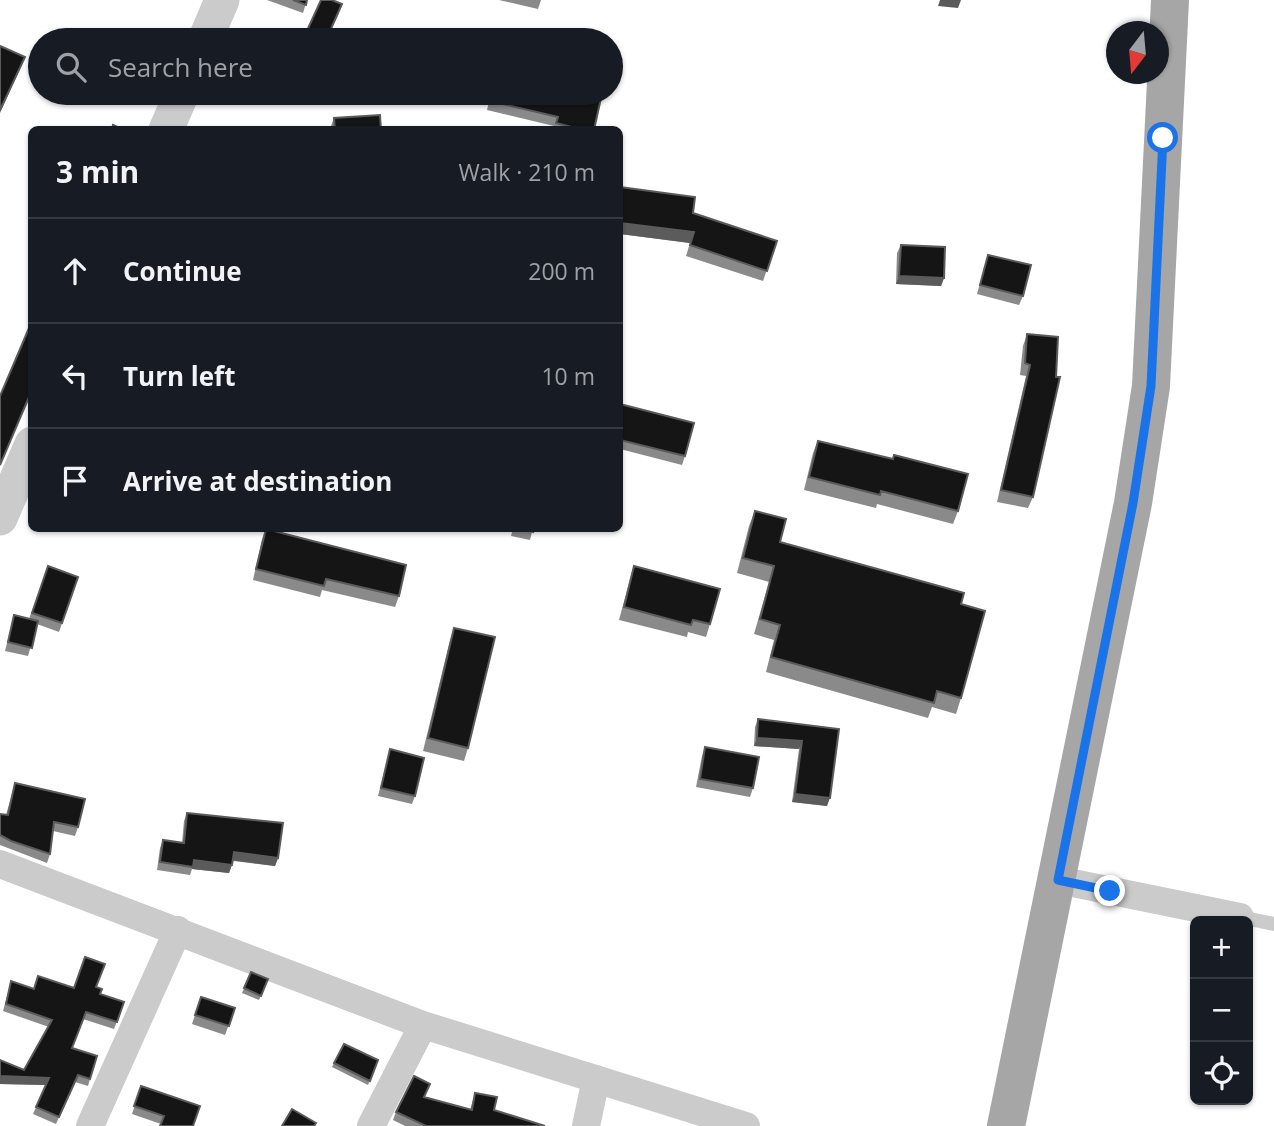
<!DOCTYPE html>
<html lang="en">
<head>
<meta charset="utf-8">
<style>
	body { margin:0; font-family:"Open Sans",sans-serif; background:#242831; color:#f1f3f6 }
	.controls { position:absolute; right:21px; bottom:21px; display:grid; overflow:hidden; border-radius:10px; box-shadow:0 2px 5px #0004 }
	.controls button { width:63px; height:63px; display:grid; place-items:center; padding:0; border:0; border-bottom:2px solid #363941; background:#171b24; color:#f1f3f6; font:35px sans-serif }
	.compass { position:absolute; left:1106px; top:21px; width:63px; height:63px; border-radius:50%; background:#171b24; box-shadow:0 2px 5px #0004; rotate:196deg }
	.stop { position:absolute; width:21px; height:21px; margin:-16px; border:5px solid #1a73e8; border-radius:50%; background:#fff }
	.stop.end { background:#1a73e8; border-color:#fff; box-shadow:0 2px 7px #0008 }
	.list { margin:0; padding:0; list-style:none }
	h2 { display:flex; justify-content:space-between; align-items:center; height:91px; margin:0; padding:0 28px; font-size:30px }
	h2 small { font-size:23px; font-weight:400; color:#9ea1a6 }
	.list li { display:grid; grid-template-columns:46px 1fr auto; gap:21px; align-items:center; box-sizing:border-box; height:105px; padding:0 28px; border-top:2px solid #363941 }
	.list b { display:block; font-size:26px; white-space:nowrap }
	.list em { font-size:23px; font-style:normal; color:#9ea1a6 }
	.icon { flex:none; width:38px; height:38px; fill:none; stroke:currentColor; stroke-width:2; stroke-linecap:round; stroke-linejoin:round }
	.map { position:relative; flex:none; width:1274px; height:1126px; overflow:hidden }
	.search { position:absolute; background:#171b24; box-shadow:0 2px 5px #0004; left:28px; top:28px; width:595px; height:77px; display:flex; align-items:center; gap:18px; box-sizing:border-box; padding:0 24px; border-radius:38px; color:#9ea1a6; font-size:26px }
	.panel { position:absolute; background:#171b24; box-shadow:0 2px 5px #0004; left:28px; top:126px; width:595px; height:406px; border-radius:10px }
	.map>svg:first-child { display:block }
</style>
</head>
<body>
<div class="map">
<svg width="1274" height="1126" viewBox="0 0 1274 1126">
	<rect width="100%" height="100%" fill="#fff"/>
	<g fill="none" stroke-linecap="round" stroke-linejoin="round">
		<!-- service -->
		<path stroke="#cbcbcb" stroke-width="14" d="M1240 917 1274 924"/>
		<!-- minor -->
		<path stroke="#cbcbcb" stroke-width="28" d="M0 864 423 1025 746 1126
			M1058 880 1240 917 1239 921
			M90 1126 178 930
			M371 1126 423 1025
			M586 1126 596 1079"/>
		<!-- tertiary -->
		<path stroke="#cbcbcb" stroke-width="35" d="M205 40 222 0
			M166 130 182 93
			M0 518 32 444"/>
		<!-- primary -->
		<path stroke="#a6a6a6" stroke-width="38" d="M1006 1126 1133 503 1151 386 1170 0"/>
	</g>
	<!-- wall -->
	<path fill="#8a8a8a" d="M267 0H307L303 13Z
		M499 0H541L538 9Z
		M339 13 326 40H303L305 35Z
		M491 93H578L594 130H554V126L487 110Z
		M334 118 381 130H332L331 126Z
		M620 187 693 213 777 241 763 281 686 256 690 243 620 234Z
		M901 245 944 278 941 286 896 284 897 253Z
		M988 255 1023 296 1019 305 977 294Z
		M1027 334 1056 377 1033 497 1028 508 997 502 1026 376 1020 375 1023 346Z
		M620 404 685 456 682 465 620 449Z
		M818 441 958 511 953 524 877 504 876 508 804 490 813 453Z
		M755 511 780 542 961 604V698L956 714 932 707 928 718 766 672 774 640 754 634 769 582 737 573 749 526Z
		M513 528H533L530 540 511 536Z
		M266 529 399 596 395 607 322 590 320 597 253 580 262 539Z
		M48 566 78 577 59 632 37 624 28 656 5 651 14 615 29 619Z
		M634 566 710 624 706 637 688 632 687 637 619 620 630 579Z
		M454 628 468 748 464 761 423 751 450 640Z
		M758 719 839 729 827 806 792 802 799 749 754 746 755 727Z
		M705 747 753 788 750 797 696 787 702 756Z
		M390 749 415 796 412 804 378 796Z
		M15 783 78 827 75 836 53 831 50 854 47 863 0 845V814L6 815Z
		M187 813 278 858 275 866 233 861 229 873 192 869 190 875 157 870 160 848 163 840 182 843 184 821Z
		M251 972 268 979 259 1000 242 993Z
		M11 981 34 989 96 987 100 994 124 1002 114 1029 83 1019 72 1048 90 1079 88 1086 75 1082 56 1124 33 1114 46 1085 0 1084V1060L24 1070 49 1027 3 1011Z
		M201 997 235 1008 225 1035 192 1024Z
		M378 1060 368 1085 332 1067 334 1063Z
		M141 1086 200 1106 161 1124 132 1114Z
		M475 1093 494 1110 545 1126H405L393 1120 396 1112 424 1097 470 1110Z"/>
	<!-- shaded-wall -->
	<path fill="#5b5b5b" d="M940 0H961L958 8 938 6Z
		M25 57 20 69 0 113V110Z
		M620 223 694 232 690 243 620 234Z
		M899 276 944 278 941 286 896 284Z
		M757 738 802 741 799 749 754 746Z
		M795 794 830 798 827 806 792 802Z
		M234 852 278 858 275 866 231 860Z
		M194 860 232 865 229 873 192 869Z
		M0 1076 49 1078 46 1085 0 1084Z"/>
	<!-- building -->
	<path fill="#151515" stroke="#5b5b5b" stroke-width="2" d="M293 0H307L306 5Z
		M321 0H332L342 4 326 40H318L305 35Z
		M0 46 25 57 0 110Z
		M492 93H578L601 98 594 130H583L556 123 558 117 490 101Z
		M380 115 381 130H335L334 118Z
		M113 125 124 130H112Z
		M620 187 695 197 693 213 777 241 767 271 690 245 694 232 620 223Z
		M901 245 945 247 944 278 899 276Z
		M988 255 1031 265 1023 296 980 285Z
		M32 321V390L0 465V396Z
		M1027 334 1058 337 1056 377H1060L1033 497 1001 490 1030 365 1025 363Z
		M620 404 694 423 685 456 620 440Z
		M818 441 893 459 894 455 968 474 958 511 881 491 880 495 809 477Z
		M755 511 786 519 780 542 964 593 961 604 985 611 961 698 937 691 934 703 771 657 780 625 760 619 774 566 743 558Z
		M520 528H533V532Z
		M266 529 406 565 399 596 326 579 324 586 256 569Z
		M48 566 78 577 62 623 32 613Z
		M634 566 720 589 710 624 693 620 691 625 624 607Z
		M14 615 38 621 32 648 8 642Z
		M454 628 495 637 468 748 428 738Z
		M758 719 839 729 830 798 795 794 802 741 757 738Z
		M705 747 759 757 753 788 700 779Z
		M390 749 424 758 415 796 381 788Z
		M15 783 85 799 78 827 54 822 50 854 11 841 0 835V814L8 815Z
		M187 813 283 823 278 858 234 852 232 865 194 860 193 867 160 862 163 840 184 843Z
		M85 957 105 964 96 987 102 989 100 994 124 1002 117 1022 86 1012 72 1048 97 1056 90 1079 78 1075 59 1117 36 1107 49 1078 0 1076V1060L24 1070 52 1020 6 1004 11 981 34 989 38 976 74 988Z
		M251 972 268 979 261 996 244 988Z
		M201 997 235 1008 229 1026 195 1015Z
		M344 1044 378 1060 370 1081 334 1063Z
		M414 1076 430 1084 424 1097 472 1110 475 1093 497 1097 494 1110 545 1126H426L396 1112Z
		M141 1086 200 1106 193 1126H160L164 1116 134 1106Z
		M292 1109 316 1123 314 1126H282Z"/>
	<g fill="none" stroke-linecap="round" stroke-linejoin="round">
		<!-- route -->
		<path stroke="#1a73e8" stroke-width="9" d="M1110 891 1058 880 1133 503 1151 386 1163 138"/>
	</g>
</svg>
<div class="controls">
<button>+</button>
<button>−</button>
<button><svg class="icon" aria-label="locate" viewBox="0 0 24 24"><circle cx="12" cy="12" r="6"/><path d="M12 2v4M12 18v4M2 12h4M18 12h4"/></svg></button>
</div>
<svg class="compass" viewBox="-18 -18 36 36"><path d="M0-13l5 13h-10z" fill="#e53935"/><path d="M0 13l5-13h-10z" fill="#9ea1a6"/></svg>
<div class="stop" style="left:1163px;top:138px"></div>
<div class="stop end" style="left:1110px;top:891px"></div>
<div class="search"><svg class="icon" aria-label="search" viewBox="0 0 24 24"><circle cx="10" cy="10" r="6"/><path d="M15 15l6 6"/></svg>Search here</div>
<section class="panel">
<h2>3 min<small>Walk · 210 m</small></h2>
<ul class="list">
<li><svg class="icon" aria-label="ahead" viewBox="0 0 24 24"><path d="M12 20V5M6 11l6-6 6 6"/></svg><div><b>Continue</b></div><em>200 m</em></li>
<li><svg class="icon" aria-label="left" viewBox="0 0 24 24"><path d="M17 20v-9H6M10 6l-5 5 5 5"/></svg><div><b>Turn left</b></div><em>10 m</em></li>
<li><svg class="icon" aria-label="arrive" viewBox="0 0 24 24"><path d="M6 21V4h12l-3 4 3 4H6"/></svg><div><b>Arrive at destination</b></div></li>
</ul>
</section>
</div>
</body>
</html>
